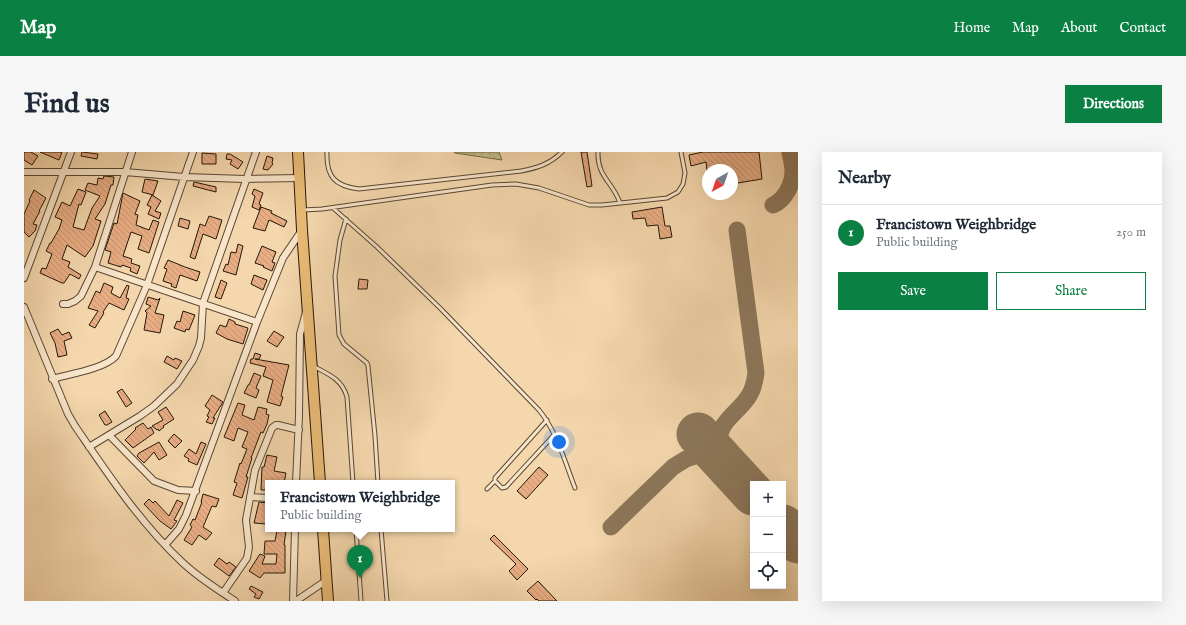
<!DOCTYPE html>
<html lang="en">
<head>
<meta charset="utf-8">
<style>
	body { margin:0; font-family:"IM FELL English",serif; background:#f6f6f7; color:#1f2937 }
	.controls { position:absolute; right:12px; bottom:12px; display:grid; overflow:hidden; border-radius:0px; box-shadow:0 4px 16px #0002 }
	.controls button { width:36px; height:36px; display:grid; place-items:center; padding:0; border:0; border-bottom:1px solid #e0e1e3; background:#fff; color:#1f2937; font:20px sans-serif }
	.compass { position:absolute; left:678px; top:12px; width:36px; height:36px; border-radius:50%; background:#fff; box-shadow:0 4px 16px #0002; rotate:220deg }
	.you { position:absolute; left:535px; top:290px; width:14px; height:14px; margin:-10px; border:3px solid #fff; border-radius:50%; background:#1a73e8; box-shadow:0 0 0 6px #1a73e833 }
	.badge { display:grid; place-items:center; width:26px; height:26px; border-radius:50%; background:#0b8043; color:#fff; font-size:13px; font-weight:700 }
	.pin { position:absolute; translate:-50% -33px; filter:drop-shadow(0 1px 2px #0008) }
	.pin::after { content:''; position:absolute; top:21px; width:14px; height:12px; background:inherit; clip-path:polygon(0 0,100% 0,50% 100%) }
	.popup { position:absolute; left:241px; top:328px; width:190px; height:52px; box-sizing:border-box; display:grid; place-content:center; border-radius:0px; background:#fff; filter:drop-shadow(0 1px 3px #0005); font-size:13px; white-space:nowrap; color:#747a83 }
	.popup b { font-size:15px; color:#1f2937 }
	.popup::after { content:''; position:absolute; left:50%; top:100%; margin-left:-8px; border:8px solid transparent; border-top-color:#fff }
	.list { margin:0; padding:0; list-style:none }
	h2 { display:flex; justify-content:space-between; align-items:center; height:52px; margin:0; padding:0 16px; font-size:17px }
	h2 small { font-size:13px; font-weight:400; color:#747a83 }
	.list li { display:grid; grid-template-columns:26px 1fr auto; gap:12px; align-items:center; box-sizing:border-box; height:56px; padding:0 16px; border-top:1px solid #e0e1e3 }
	.list b { display:block; font-size:15px; white-space:nowrap }
	.list p { margin:0; font-size:13px; white-space:nowrap; color:#747a83 }
	.list em { font-size:13px; font-style:normal; color:#747a83 }
	.actions { display:flex; gap:8px; padding:12px 16px }
	.actions a { flex:1; padding:9px 0; border:1px solid #0b8043; border-radius:0px; text-align:center; font-size:14px; color:#0b8043 }
	.actions .main { background:#0b8043; color:#fff }
	.icon { flex:none; width:22px; height:22px; fill:none; stroke:currentColor; stroke-width:2; stroke-linecap:round; stroke-linejoin:round }
	.map { position:relative; flex:none; width:774px; height:449px; overflow:hidden; border-radius:0px }
	header { display:flex; align-items:center; gap:24px; box-sizing:border-box; height:56px; padding:0 20px; background:#0b8043; color:#fff }
	header strong { font-size:19px }
	nav { display:flex; gap:22px; margin-inline-start:auto; font-size:14px }
	.intro { display:flex; align-items:center; justify-content:space-between; box-sizing:border-box; height:96px; padding:0 24px }
	h1 { margin:0; font-size:28px }
	.button { padding:10px 18px; border-radius:0px; background:#0b8043; color:#fff; font-size:14px; font-weight:700 }
	main { display:flex; gap:24px; padding:0 24px }
	aside { flex:1; background:#fff; border-radius:0px; box-shadow:0 4px 16px #0002 }
	.map>svg:first-child { display:block }
</style>
</head>
<body>
<header>
<strong>Map</strong>
<nav><a>Home</a><a>Map</a><a>About</a><a>Contact</a></nav>
</header>
<div class="intro"><h1>Find us</h1><a class="button">Directions</a></div>
<main>
<div class="map">
<svg width="774" height="449" viewBox="0 0 774 449">
	<defs>
		<pattern id="grass-dots" width="8" height="8" patternUnits="userSpaceOnUse"><rect width="8" height="8" fill="#c3bc85"/><path d="M2 2h.1M6 6h.1" fill="none" stroke="#a7a172" stroke-width="1.8" stroke-linecap="round"/></pattern>
		<pattern id="building-back-hatch" width="6" height="6" patternUnits="userSpaceOnUse"><rect width="6" height="6" fill="#e9ad84"/><path d="M-1 5l2 2M0 0l6 6M5-1l2 2" fill="none" stroke="#c89471"/></pattern>
	</defs>
	<rect width="100%" height="100%" fill="#f5d7ad"/>
	<filter id="stains"><feTurbulence type="fractalNoise" baseFrequency=".005" numOctaves="4"/><feColorMatrix values="0 0 0 0 .2 0 0 0 0 .09 0 0 0 0 .02 0 0 0 .5 -.17"/></filter>
	<radialGradient id="worn" r=".72"><stop offset=".6" stop-color="#630" stop-opacity="0"/><stop offset="1" stop-color="#630" stop-opacity=".3"/></radialGradient>
	<!-- grass -->
	<path fill="url(#grass-dots)" stroke="#746a47" d="M430 0H475L478 8 431 1Z"/>
	<g fill="none" stroke-linecap="round" stroke-linejoin="round">
		<!-- taxiway -->
		<path stroke="#8d775b" stroke-width="17" d="M749 53C761 48 769 32 769 19 769 13 767 6 766 0
			M706 316C702 310 698 303 696 297 689 271 716 261 726 242 730 235 731 228 732 221L713 78
			M587 375 649 315 662 307 671 304H677L684 305 706 316"/>
		<!-- runway -->
		<path stroke="#8d775b" stroke-width="43" d="M674 282 729 342
			M759 374 774 390"/>
	</g>
	<!-- building -->
	<path fill="url(#building-back-hatch)" stroke="#251709" d="M0 0H7L14 4 8 13 0 8Z
		M16 0H38L35 8Z
		M58 0 74 2 73 7 57 4Z
		M557 0H563L568 34 563 35Z
		M679 0H735L738 27 708 32V18H683L682 10 667 14 665 3Z
		M178 1 192 2V12H178Z
		M203 2H206L219 10 214 17 206 12 208 8 202 7Z
		M243 4 249 6 248 11 249 12 244 18 239 17Z
		M80 24 90 25 89 33H87L81 52 71 67 77 69 69 94 61 105 43 93 38 107 46 110 44 115 57 123 55 127 46 122 40 131H38L16 121 18 116 22 117 28 102 22 99 26 91H27L35 77 38 68 31 65 38 50 46 54 54 37 62 40 57 53 55 52 49 75 60 78 68 56 76 44 61 38 64 31 73 33 74 26 79 27Z
		M121 27 134 29 129 43 118 40Z
		M170 30 192 35V40L169 34Z
		M230 37 239 41 235 52 237 53 235 58 228 55 231 44 228 42Z
		M10 38 22 46 15 59H16L9 72 13 73 11 79 5 85 0 80V62L6 49 5 48Z
		M99 41 116 49 111 62 114 63 112 73 125 78 129 68 135 70 125 101 114 97 118 84 107 80 99 104 108 107 107 111 116 114 113 122 106 119 107 116 98 113 97 115 84 111 87 100 81 98 90 71 93 72Z
		M128 43 137 49 131 59 137 61 135 67 124 62 127 55 123 53Z
		M237 55 248 59 247 61 263 69 260 75 245 68 241 79 229 76Z
		M638 55 641 74H646L648 85 636 87 634 73 623 74 621 66 609 67 608 60Z
		M185 64 198 68 192 87 179 82 171 107 166 105 176 72 181 74Z
		M156 66 166 69 164 77 154 74Z
		M214 92 219 94 212 123 199 119 202 112 204 113 207 100 212 101Z
		M238 94 252 100 248 110 251 111 248 119 239 115 240 114 231 111Z
		M144 108 161 115 176 120 173 129 156 123 152 136 147 134 148 132 139 129 143 117 140 116Z
		M230 123 243 128 239 138 227 132Z
		M335 127 344 128 343 137H334Z
		M197 128 203 131 197 147 191 145Z
		M80 131 89 135 87 141 96 146 103 133 105 134 102 146 105 147 100 158 85 151 79 160 80 161 71 176 65 173 74 159 64 156 72 139 76 141Z
		M124 145 134 148 136 146 131 161 140 163 136 181 120 178 123 161 121 159 127 154 122 152Z
		M159 159 171 163 165 178 162 177 161 180 150 176 153 169 156 170Z
		M205 167 211 170V172L224 176 219 192 203 187 192 181 196 173 202 175Z
		M34 177 38 183 45 180 48 186 40 189 43 203 34 205 31 191 26 181Z
		M250 179 260 185 253 195 243 189Z
		M231 201 237 203 235 207H231L265 213 257 244 259 245 256 254 243 250 249 228 239 224 242 215 226 211 227 207H229Z
		M143 204 150 208 151 206 158 209 153 217 140 210Z
		M230 221 237 224 232 236 235 238 232 246 220 241 224 233H225Z
		M98 237 108 251 102 255 93 240Z
		M188 243 199 250 189 266H191L188 272 182 270 185 265 183 264 186 258 181 254Z
		M214 251 221 253 218 263 230 268 234 255 243 257 242 262 245 263 243 272 239 281 237 280 227 306H228L222 325H224L218 346 209 343 213 331 210 330 216 311 217 312 223 297 218 295 224 280 214 276 210 289 200 285Z
		M142 255 150 267 139 274 140 275 135 279 134 277 133 278 128 274 139 268 134 260Z
		M81 259 88 270 83 273H81L75 263Z
		M119 271 124 277 127 275 130 281 109 296 101 288 112 277 111 276Z
		M150 282 158 289 151 296 144 289Z
		M135 290 143 303 135 308 130 300 120 311 113 304 115 301Z
		M177 290 182 292 173 313 164 309 165 307 160 304 165 297 172 302Z
		M243 303 253 305 250 319 262 321 260 331H244V338H237L238 315H240Z
		M515 315 524 323 502 347 493 339Z
		M179 342 195 347 192 355 188 354 179 375 188 381 182 388 175 383 168 393 160 388 168 375 166 373 169 367 171 368 178 350H177Z
		M125 347 129 351 131 349 145 364 153 348 159 351 150 368 153 369 147 377 136 369 120 352Z
		M235 350 244 351 243 372 230 371Z
		M253 378 262 379 260 393H261V421H240L236 426 225 419 236 402 241 404 238 412H252L253 402H240L241 389H251Z
		M470 383 504 417 493 428 485 419 492 412 466 387Z
		M195 406 203 412 205 410 212 415 205 424 190 413Z
		M514 429 533 449H515L513 447 512 448 503 439Z
		M227 434 239 440 235 447 230 445 232 442 225 437Z"/>
	<g fill="none" stroke-linecap="round" stroke-linejoin="round">
		<!-- service casing -->
		<g stroke="#594732" stroke-width="5">
			<path id="service" d="M303 0C302 25 311 34 335 37L497 19C513 16 526 12 538 0
				M574 0C573 25 589 30 596 51
				M309 56 353 95 416 156 515 258C533 280 541 310 551 336
				M279 58 298 57 468 33 492 32 515 36 565 53H578L643 46 654 40 659 32 661 21 657 0
				M322 67 316 88 311 124 315 183 320 192 343 211 344 214 351 284 354 331
				M289 214C304 222 318 227 323 245L329 331
				M523 268 471 326V329L478 336 482 335 530 283
				M463 337 471 329
				M332 377 337 449
				M357 377 363 449"/>
		</g>
		<!-- minor casing -->
		<g stroke="#594732" stroke-width="8">
			<path id="minor" d="M0 20H101L160 25 221 27 276 26
				M71 115 233 170
				M0 126 47 0
				M39 152H44L51 149 57 144 71 115 108 0
				M0 155 44 262 51 274C84 322 116 371 159 411 175 426 193 437 211 449
				M28 227C46 222 80 217 92 204L123 133 169 0
				M85 283 130 329 154 338 172 339
				M65 295 116 264 130 254 153 232 169 208 175 194 177 186 179 151 232 0
				M272 331 275 264 276 182 282 160
				M226 345 244 346
				M141 393 155 377 162 363 233 170 259 106 278 78
				M199 441 223 406 225 395 222 368 231 318 248 276 252 273H254L275 278
				M269 449 271 377
				M272 449 303 428"/>
		</g>
		<!-- trunk casing -->
		<g stroke="#251709" stroke-width="12">
			<path id="trunk" d="M274 0 278 78 296 331
				M299 377 304 449"/>
		</g>
		<!-- service -->
		<use href="#service" stroke="#f8e5ca" stroke-width="3"/>
		<!-- minor -->
		<use href="#minor" stroke="#f8e5ca" stroke-width="6"/>
		<!-- trunk -->
		<use href="#trunk" stroke="#eabc76" stroke-width="10"/>
	</g>
	<rect width="100%" height="100%" filter="url(#stains)"/>
	<rect width="100%" height="100%" fill="url(#worn)"/>
</svg>
<div class="controls">
<button>+</button>
<button>−</button>
<button><svg class="icon" aria-label="locate" viewBox="0 0 24 24"><circle cx="12" cy="12" r="6"/><path d="M12 2v4M12 18v4M2 12h4M18 12h4"/></svg></button>
</div>
<svg class="compass" viewBox="-18 -18 36 36"><path d="M0-13l5 13h-10z" fill="#e53935"/><path d="M0 13l5-13h-10z" fill="#747a83"/></svg>
<div class="you"></div>
<div class="pin badge" style="left:336px;top:426px">1</div>
<div class="popup"><b>Francistown Weighbridge</b>Public building</div>
</div>
<aside>
<h2>Nearby<small></small></h2>
<ul class="list">
<li><span class="badge">1</span><div><b>Francistown Weighbridge</b><p>Public building</p></div><em>250 m</em></li>
</ul>
<div class="actions"><a class="main">Save</a><a>Share</a></div>
</aside>
</main>
</body>
</html>
